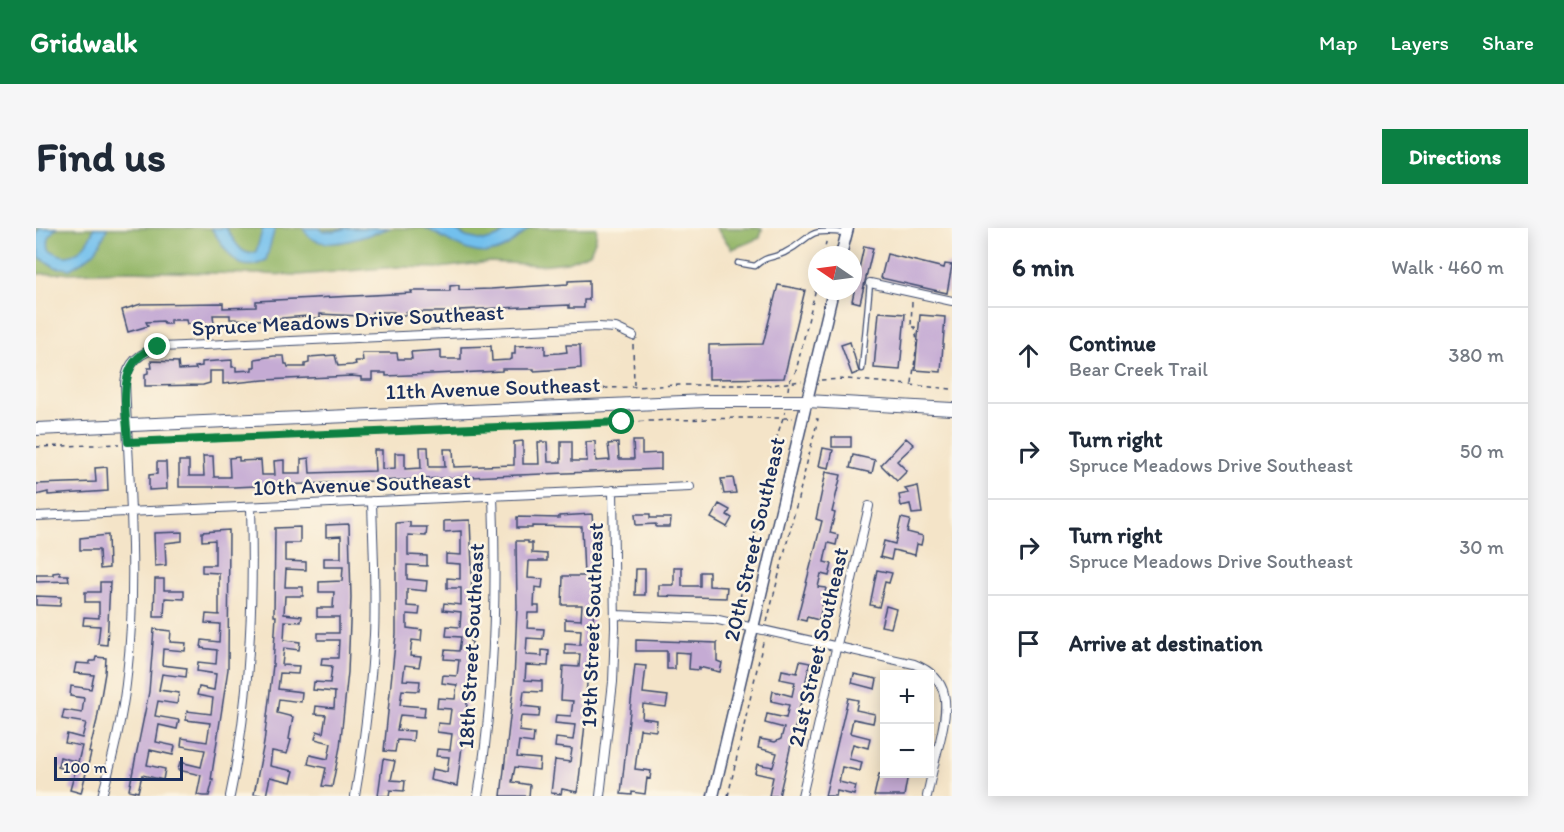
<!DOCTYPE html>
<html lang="en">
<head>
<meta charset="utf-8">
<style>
	body { margin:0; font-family:Itim,sans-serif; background:#f6f6f7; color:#1f2937 }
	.controls { position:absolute; right:18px; bottom:18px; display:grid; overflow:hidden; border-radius:0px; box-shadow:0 3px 15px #0003 }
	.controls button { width:54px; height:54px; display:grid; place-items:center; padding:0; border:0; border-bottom:2px solid #e0e1e3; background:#fff; color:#1f2937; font:30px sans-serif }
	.compass { position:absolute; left:772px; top:18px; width:54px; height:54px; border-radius:50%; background:#fff; box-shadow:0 3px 15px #0003; rotate:283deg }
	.scale { position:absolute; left:18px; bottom:15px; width:129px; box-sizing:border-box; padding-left:6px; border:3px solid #1b2f5e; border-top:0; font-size:16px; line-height:21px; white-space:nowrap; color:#1b2f5e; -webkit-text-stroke:4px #fcf5e5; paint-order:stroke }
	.stop { position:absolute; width:18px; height:18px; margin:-14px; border:4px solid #0b8043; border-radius:50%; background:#fff }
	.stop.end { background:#0b8043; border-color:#fff; box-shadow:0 2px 6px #0008 }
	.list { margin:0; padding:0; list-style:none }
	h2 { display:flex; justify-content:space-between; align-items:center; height:78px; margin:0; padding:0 24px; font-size:26px }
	h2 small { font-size:20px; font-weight:400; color:#747a83 }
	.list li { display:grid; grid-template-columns:39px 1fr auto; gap:18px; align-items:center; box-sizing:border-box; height:96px; padding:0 24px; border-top:2px solid #e0e1e3 }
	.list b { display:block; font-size:22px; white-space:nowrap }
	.list p { margin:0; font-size:20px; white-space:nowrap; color:#747a83 }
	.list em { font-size:20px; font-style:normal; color:#747a83 }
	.icon { flex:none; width:33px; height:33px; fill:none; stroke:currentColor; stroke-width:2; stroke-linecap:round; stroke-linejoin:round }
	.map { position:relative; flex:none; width:916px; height:568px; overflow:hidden; border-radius:0px }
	header { display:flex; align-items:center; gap:36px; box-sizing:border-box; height:84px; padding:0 30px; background:#0b8043; color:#fff }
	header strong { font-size:28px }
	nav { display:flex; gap:33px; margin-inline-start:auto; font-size:21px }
	.intro { display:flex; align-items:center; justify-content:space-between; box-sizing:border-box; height:144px; padding:0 36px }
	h1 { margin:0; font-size:42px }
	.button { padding:15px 27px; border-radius:0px; background:#0b8043; color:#fff; font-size:21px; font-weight:700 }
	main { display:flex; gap:36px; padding:0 36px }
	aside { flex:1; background:#fff; border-radius:0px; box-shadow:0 3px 15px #0003 }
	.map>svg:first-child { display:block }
</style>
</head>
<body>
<header>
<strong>Gridwalk</strong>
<nav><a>Map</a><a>Layers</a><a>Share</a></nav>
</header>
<div class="intro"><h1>Find us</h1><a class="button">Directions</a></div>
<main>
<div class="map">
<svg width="916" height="568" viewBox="0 0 916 568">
	<rect width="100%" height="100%" fill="#fcf5e5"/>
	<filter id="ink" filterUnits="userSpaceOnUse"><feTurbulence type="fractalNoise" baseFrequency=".0167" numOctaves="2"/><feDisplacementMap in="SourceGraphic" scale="12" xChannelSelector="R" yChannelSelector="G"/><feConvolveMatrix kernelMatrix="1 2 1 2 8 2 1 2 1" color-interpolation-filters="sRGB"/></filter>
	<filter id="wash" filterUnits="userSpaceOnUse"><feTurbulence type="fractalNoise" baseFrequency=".008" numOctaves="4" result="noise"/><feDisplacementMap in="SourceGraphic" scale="24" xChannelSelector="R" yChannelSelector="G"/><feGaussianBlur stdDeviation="1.35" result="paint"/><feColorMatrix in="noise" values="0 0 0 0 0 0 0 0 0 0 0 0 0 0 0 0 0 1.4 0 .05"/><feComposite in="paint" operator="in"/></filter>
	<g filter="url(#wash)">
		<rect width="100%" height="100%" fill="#f4e4c8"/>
		<!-- forest -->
		<path fill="#95b76b" stroke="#587364" stroke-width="1.5" d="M0 0H561L560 10 554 25 531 34 504 37 454 34 403 40 362 39 262 47 91 43 0 46Z
			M680 0H726V2L724 10 696 21Z"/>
		<!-- water -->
		<path fill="#72c0ed" stroke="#4678a6" stroke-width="1.5" d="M4 0H21C13 6 11 11 13 21 18 24 25 29 32 28 45 26 54 11 58 0H71C63 23 55 29 34 41L19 39 3 29 0 8Z
			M175 0H190C197 10 206 31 220 24L227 0H239L230 32C201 50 190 21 175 0Z
			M267 0H283L287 3H299L311 0H354C331 7 281 30 267 0Z
			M389 0H416L430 9 448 13 462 9 474 0H494C486 6 477 16 468 20 438 35 414 11 389 0Z"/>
		<g id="blocks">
			<!-- building -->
			<path fill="#c5abd4" d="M828 18 837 20 824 75 816 73Z
				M851 26 908 40 909 36 916 37 911 65 845 50Z
				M553 52V72H548V80H533V77L423 82 424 84H370V87H359L358 84H336V87L324 88 284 86V90H271V88L221 92 194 91V87H177L178 96H151L150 92H134V96H128L127 93 110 94 112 98 92 104 86 82 105 76 187 75V80L220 79V73L376 65 375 63H414V58L423 57V62L455 61 532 56V53Z
				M742 57 769 62 748 150 673 151V117L727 116Z
				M843 84 869 86 864 142 838 140Z
				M884 87 909 89 905 144 879 142Z
				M814 114 823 144 816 147 805 117Z
				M509 117V126L523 125 531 124 530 117H544L545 140 498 143V141H466V143L350 148V145H336V152H325V149L316 148 228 152 187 156V143H174V155L167 157 109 158V146L112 145V140H116L115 133 142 134 143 142 160 141 159 139 166 138V134L196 132V139H200V143L216 142V139H219V131L238 128H248L249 136H251L252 139H269V136L273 135V129L299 127 302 138 316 137 320 136 319 133H327L326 125H361L362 131H376L375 124 405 122V131H425V119L455 118 456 133 473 132 476 131V126H479V118Z
				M796 209H815V219H796Z
				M870 210 878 217 861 233 871 243 861 253 845 237Z
				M487 213V236H503L502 214H511L512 234H525V213H536V233H551L550 214 559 213 560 233 574 232 572 216 582 215 583 231H598L597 213H606V226L625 225V241L197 259H143V233H153V248H168L167 228H177L178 249H194L193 230 203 229V233L225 232 226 247H239L238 233 248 232V245H265V231L273 230 274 245 339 243 338 222H346V241L359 240V225H369V241L385 240 384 219H392L393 239H409L408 221H417L418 239 478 237V214Z
				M787 220 797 222 793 240 783 238Z
				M817 227 839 232 836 245 814 240Z
				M121 234H130L131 261 113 262V247L121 246Z
				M71 239 72 263 12 267V264L0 267V256L60 254 59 240Z
				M790 244 805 247 796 284 799 285 794 305 802 307 800 317 792 315 788 334 796 336 793 348 785 346 782 359 790 360 783 392 771 389 770 393 761 391 786 293 780 291Z
				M697 250 700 265 688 266 685 251Z
				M882 258 886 285 876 286 874 276 865 278 863 267 873 265 869 261Z
				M683 276 694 282 691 287 696 290 691 299 675 290Z
				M556 286 558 309 556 381H558L549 477H551L543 552 541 564 526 561 525 566 515 565 519 532 534 534 536 521 519 519 520 510 537 512 539 497 519 495 520 487 535 488 537 473 525 472 527 438 543 439 544 426H529V416L544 417 545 402 529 401V391L545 392 546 377H526L527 348H548L546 299 496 298V300H481V289L523 290V288Z
				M599 286H614V290H635L634 299H620V296L600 297Z
				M865 290 874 292 871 304 887 308 885 317 881 316 879 327 857 322 855 332 844 329 848 313 859 316Z
				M434 292 436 339 434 413 436 414 430 487 421 558 394 552 396 541 411 544 413 529 400 528 401 521 414 522 416 506 401 504 402 495 413 496 415 481 401 480 402 470 419 471 421 457 406 455 407 447 421 448 423 432 408 431 409 422 423 423 425 409 410 408 411 398 424 399 425 384 407 382 408 375 425 377V360H411V350L424 351V336L410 335V326L425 327V303L408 304V293Z
				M374 294V299H391L390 308 372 307V327L391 328V338L371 337V351L391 353 390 363 371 361V378L384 379 383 387 371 386V400L386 402 385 413 376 412 374 428 385 429 383 439 369 437 367 452 384 453 383 463 366 462 364 477 389 479 388 489 364 487 361 502 378 503 377 513 361 512 359 524 348 523 360 406V295Z
				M313 296 315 370 312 444 304 519 296 559 286 558 290 540 272 536 274 527 292 531 295 515 279 511 281 503 287 505 290 487 279 486 280 478 298 480 299 464 277 462 278 454 294 455 296 438 285 437 286 430H302L303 412H282V405H303V389H281V380H297L298 364H283V354L306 353 307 339H288V330H305V308L290 309V297Z
				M264 299V315H249V333L270 334V342L250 341 249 359H267V368H249L248 386 266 388 265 394 249 393 248 412 264 414 263 422 248 420 246 437 263 438 262 446 244 445 242 461 266 464 265 474 243 471 241 485 257 489 253 511 255 512 251 526 236 523 234 538 258 543 255 554 234 549 230 568 218 566 228 515 237 437 240 388H238L239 300Z
				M193 302 192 441 175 552H177L173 568H167L161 567 165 547 142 542 144 534 165 539 169 522 145 518 146 510 171 514 174 495 150 492 151 483 175 486 177 470 161 467 163 459 178 462 180 446 161 443 162 434 180 436 181 422 165 420 166 412 183 414 184 396 169 395 170 386 183 387V345L166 344V337H179V312L166 313V304Z
				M146 304V313L129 315 130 337 119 338 118 305Z
				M72 307 73 340 64 341 63 322H44V310Z
				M480 313H492V315H496V325L511 326V333H493L492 350 507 351 506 360 499 359 498 378H503V385H492L491 400 508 401 507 411 491 410 490 427 506 428V422L513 423 512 438 490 437 489 452 506 453V464L488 463 486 478 504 480 503 489 485 488 483 503 498 505 497 515 483 513 481 529 504 531 503 542 479 539 476 554 494 557 493 568H465L478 454 481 378Z
				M638 339H646V358H664V344H673V358L691 359 690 370 623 368V357H638Z
				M600 341H609V367H599Z
				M841 342 856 345 853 355 849 354 843 379 834 377Z
				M24 344V347H32L33 353 0 354V347H17V345Z
				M119 351H128V362H148V371L129 370 128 389H118Z
				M64 354H74L71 417 62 416 64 398 47 397 48 389 63 390V374H49V364H64Z
				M0 368 25 369 24 378 0 377Z
				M850 378 860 381 855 400 845 398Z
				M118 401 135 403 134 414 150 415 149 423 127 421 126 437 151 440 150 449 126 446 123 462 143 465 141 476 122 473 119 488 143 492 141 501 123 497 120 514 139 518 137 527 114 522 111 537 129 541 127 552 106 547 102 564 93 562 113 464Z
				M600 412 681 415V433L686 435 684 444 663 439V442L653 441 654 425 639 424V441H631V423H600Z
				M60 429 70 430 69 445 61 492 53 524 55 525 45 565 34 562 39 544 22 539 24 529 42 534 46 518 29 515 31 506 46 510 50 495 26 491 28 482 46 485 48 470 34 468 35 458 55 461 58 447 38 445 40 435 54 436V433H59Z
				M764 433 774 435 743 568H733L737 549 719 545 721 536 737 539 741 525 722 520 724 511 739 514 745 511 748 500 729 495 731 486 750 490 753 477 735 473 737 463 756 468 759 454 744 451 746 442 761 445Z
				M599 437 610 438 607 465 632 468 630 479 607 476 606 490 621 492 620 503 604 501 599 541 615 543 614 551 611 550 609 566 596 564V567L585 566Z
				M818 446 841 451 839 461 816 455Z
				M812 470 822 472 820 482 839 486 837 495 817 491 814 505 834 510 832 520 817 516 813 531 826 534 824 543 806 539 803 554 820 558 818 567 801 563 800 568H789Z
				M347 531 359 533 355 552 369 553 368 563 354 562 353 568H342Z
				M843 546H872L868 568H838Z"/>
		</g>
	</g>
	<g filter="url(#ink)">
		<use href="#blocks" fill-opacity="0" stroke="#3c4a6e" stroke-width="1.5"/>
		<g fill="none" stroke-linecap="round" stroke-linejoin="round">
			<!-- service casing -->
			<g stroke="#3c4a6e" stroke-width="7">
				<path id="service" d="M702 35 719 38C732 27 735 31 748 25 780 9 766 0 810 5
					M826 141 834 55"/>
			</g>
			<!-- minor casing -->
			<g stroke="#3c4a6e" stroke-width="10">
				<path id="minor" d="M834 55 916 73
					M0 288 654 259
					M580 387 678 391 878 436C916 451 912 478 904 513 899 531 895 550 891 568
					M66 568C77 529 87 488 91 447 102 351 93 252 89 155 91 133 106 123 126 119L562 99 580 100 597 108
					M194 568C214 473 218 376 215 279
					M319 568C328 515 335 461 338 407 340 363 337 318 336 273
					M442 568C458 469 461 369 457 269
					M564 568 577 454 579 399 577 262
					M766 568 833 278"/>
			</g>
			<!-- tertiary casing -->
			<g stroke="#3c4a6e" stroke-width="13">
				<path id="tertiary" d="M805 27 812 0
					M677 568 797 63"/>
			</g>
			<!-- secondary casing -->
			<g stroke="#3c4a6e" stroke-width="14">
				<path id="secondary" d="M0 201 671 173H771L916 181"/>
			</g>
			<!-- path -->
			<path stroke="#3c4a6e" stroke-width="1.5" stroke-dasharray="4.5 4.5" stroke-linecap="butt" d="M787 27 791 10
				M876 74 875 99H879L881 114 876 155
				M597 117 598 157
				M785 152 811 151 916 161
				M550 161 643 157H734L766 153
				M752 162 753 154 760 143 781 56
				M100 214 586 194 700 190H757
				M0 219 83 216
				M700 387 742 205 749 184
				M731 394 782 191H777
				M692 568 728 410"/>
			<!-- service -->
			<use href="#service" stroke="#fff" stroke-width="4.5"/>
			<!-- minor -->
			<use href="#minor" stroke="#fff" stroke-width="8"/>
			<!-- tertiary -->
			<use href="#tertiary" stroke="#fff" stroke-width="10"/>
			<!-- secondary -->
			<use href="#secondary" stroke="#fff" stroke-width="12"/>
		</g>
	</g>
	<g fill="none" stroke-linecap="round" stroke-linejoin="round" filter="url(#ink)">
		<!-- route -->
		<path stroke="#0b8043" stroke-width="8" d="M122 119C78 130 90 180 92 214L586 194"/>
	</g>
	<g text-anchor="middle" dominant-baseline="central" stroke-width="5" stroke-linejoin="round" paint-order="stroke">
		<!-- street labels -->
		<g font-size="22" fill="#1b2f5e" stroke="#fcf5e5">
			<text transform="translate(312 92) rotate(-3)">Spruce Meadows Drive Southeast</text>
			<text transform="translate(457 160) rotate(-2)">11th Avenue Southeast</text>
			<text transform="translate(326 256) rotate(-2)">10th Avenue Southeast</text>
			<text transform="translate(718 311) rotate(-77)">20th Street Southeast</text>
			<text transform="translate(556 397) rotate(-88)">19th Street Southeast</text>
			<text transform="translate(435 418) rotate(-87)">18th Street Southeast</text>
			<text transform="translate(782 419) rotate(-77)">21st Street Southeast</text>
		</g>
	</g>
</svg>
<div class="controls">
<button>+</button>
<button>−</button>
</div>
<svg class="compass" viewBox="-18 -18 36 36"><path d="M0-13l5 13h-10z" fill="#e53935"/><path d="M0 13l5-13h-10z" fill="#747a83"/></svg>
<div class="scale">100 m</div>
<div class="stop" style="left:586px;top:194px"></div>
<div class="stop end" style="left:122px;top:119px"></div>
</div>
<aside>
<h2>6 min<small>Walk · 460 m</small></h2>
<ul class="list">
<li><svg class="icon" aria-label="ahead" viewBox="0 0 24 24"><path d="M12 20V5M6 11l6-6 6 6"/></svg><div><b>Continue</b><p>Bear Creek Trail</p></div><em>380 m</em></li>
<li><svg class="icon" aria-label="right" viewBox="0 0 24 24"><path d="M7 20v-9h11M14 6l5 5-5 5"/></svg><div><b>Turn right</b><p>Spruce Meadows Drive Southeast</p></div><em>50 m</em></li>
<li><svg class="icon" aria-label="right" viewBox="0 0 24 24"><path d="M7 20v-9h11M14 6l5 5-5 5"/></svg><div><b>Turn right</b><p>Spruce Meadows Drive Southeast</p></div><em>30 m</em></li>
<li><svg class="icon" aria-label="arrive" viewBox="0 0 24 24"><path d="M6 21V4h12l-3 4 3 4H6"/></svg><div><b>Arrive at destination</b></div></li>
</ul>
</aside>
</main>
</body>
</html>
